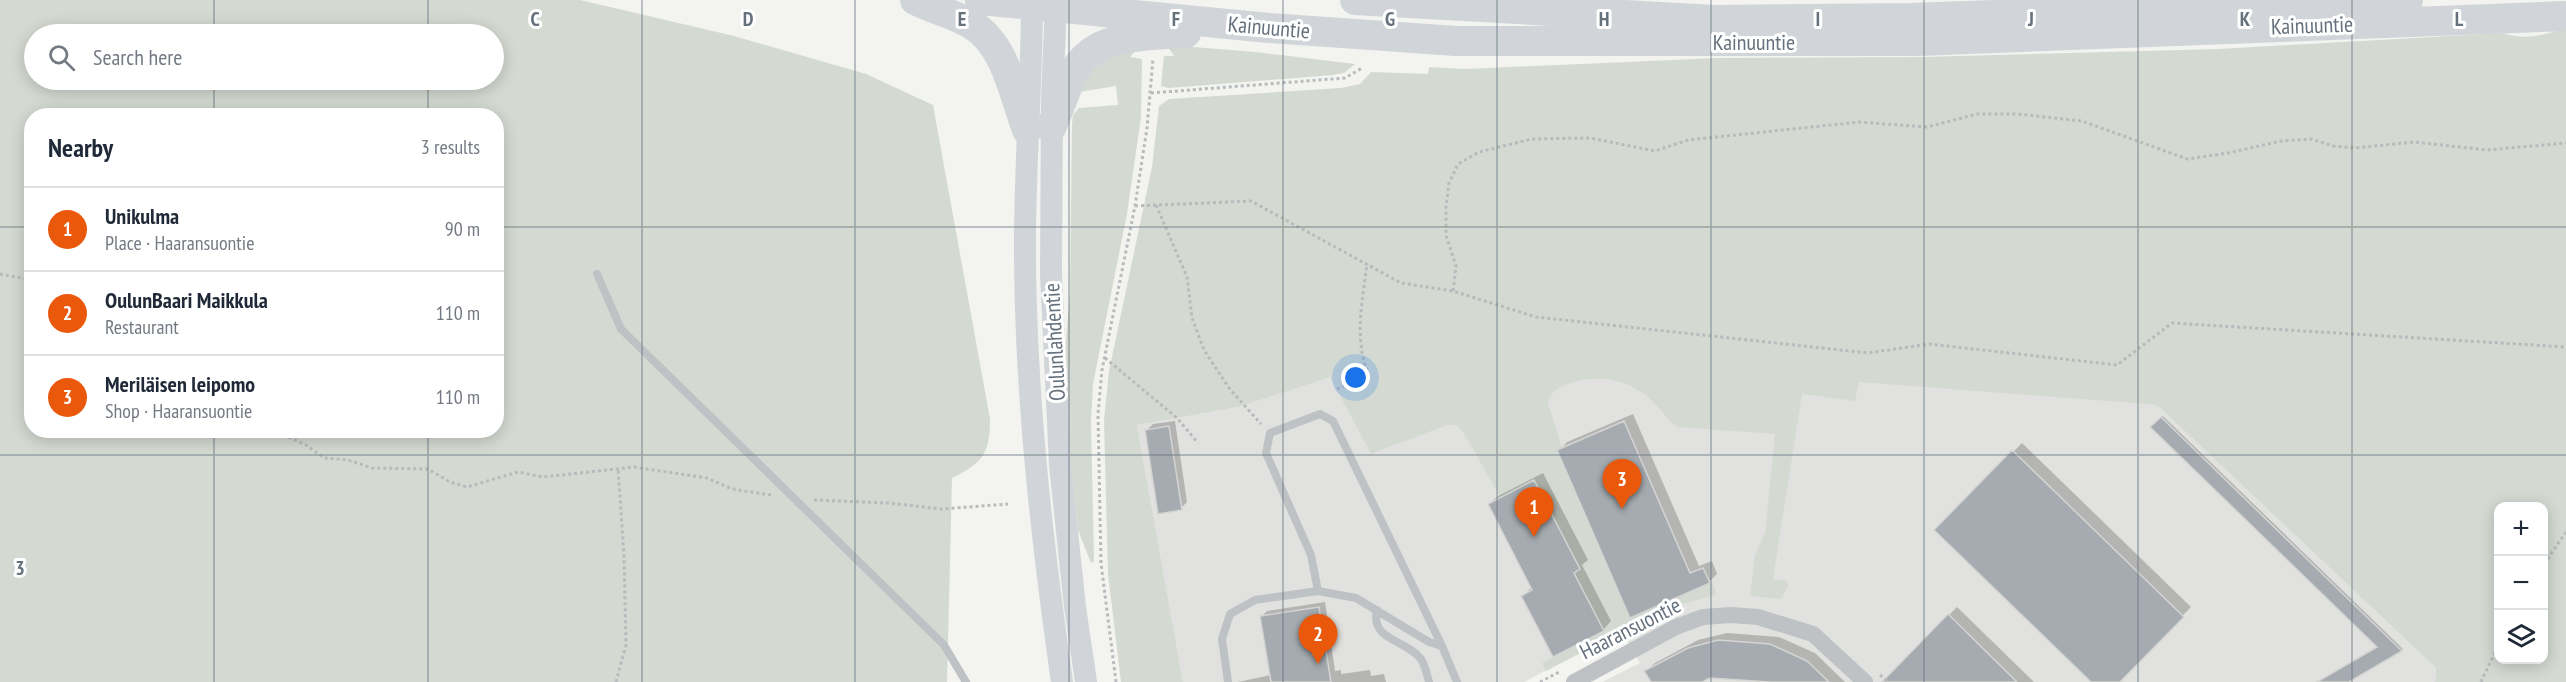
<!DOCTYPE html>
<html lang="en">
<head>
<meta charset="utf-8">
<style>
	body { margin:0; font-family:"PT Sans Narrow",sans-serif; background:#f2f2f3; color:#1f2937 }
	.controls { position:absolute; right:18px; bottom:18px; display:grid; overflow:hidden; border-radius:12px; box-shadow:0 3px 15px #0003 }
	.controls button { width:54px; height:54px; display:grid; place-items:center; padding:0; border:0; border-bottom:2px solid #e0e1e3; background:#fff; color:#1f2937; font:30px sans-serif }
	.you { position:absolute; left:1356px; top:378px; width:21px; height:21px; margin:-15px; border:4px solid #fff; border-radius:50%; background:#1a73e8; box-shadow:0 0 0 9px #1a73e833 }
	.badge { display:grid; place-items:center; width:39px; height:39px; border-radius:50%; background:#ea580c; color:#fff; font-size:20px; font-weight:700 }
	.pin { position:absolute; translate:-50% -50px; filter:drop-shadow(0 2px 3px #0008) }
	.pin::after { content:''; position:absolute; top:32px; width:21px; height:18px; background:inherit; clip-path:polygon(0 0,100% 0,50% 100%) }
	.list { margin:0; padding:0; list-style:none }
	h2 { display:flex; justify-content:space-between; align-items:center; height:78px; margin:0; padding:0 24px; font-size:26px }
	h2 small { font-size:20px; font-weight:400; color:#747a83 }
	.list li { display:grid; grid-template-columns:39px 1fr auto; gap:18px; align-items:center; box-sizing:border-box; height:84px; padding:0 24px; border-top:2px solid #e0e1e3 }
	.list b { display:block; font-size:22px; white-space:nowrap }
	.list p { margin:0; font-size:20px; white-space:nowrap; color:#747a83 }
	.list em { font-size:20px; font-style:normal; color:#747a83 }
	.icon { flex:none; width:33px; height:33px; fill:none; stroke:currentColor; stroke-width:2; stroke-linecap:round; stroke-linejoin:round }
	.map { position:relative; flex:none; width:2566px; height:682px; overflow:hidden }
	.search { position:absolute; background:#fff; box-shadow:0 3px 15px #0003; left:24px; top:24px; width:480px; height:66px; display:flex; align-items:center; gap:15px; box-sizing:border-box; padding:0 21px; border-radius:33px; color:#747a83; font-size:22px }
	.panel { position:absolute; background:#fff; box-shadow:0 3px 15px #0003; left:24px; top:108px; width:480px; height:330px; border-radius:24px }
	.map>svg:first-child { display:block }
</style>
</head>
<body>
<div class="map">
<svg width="2566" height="682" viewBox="0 0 2566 682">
	<rect width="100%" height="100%" fill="#f3f3f0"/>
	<!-- built -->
	<path fill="#e1e2e0" d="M1589 358 2157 405 2436 668 2435 682H1602L1640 663 1621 631 1524 682H1183L1137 425 1239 407 1330 376 1371 454Z"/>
	<!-- green -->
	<path fill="#d4dad1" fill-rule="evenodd" d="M0 0H580L734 36 866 74 933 105 990 419C990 453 983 463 952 478L947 682H0ZM34 34H494V80H34ZM32 116H496V430H32Z
		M2561 29H2566V682H2435L2436 668 2157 405 1859 382 1855 401 1802 394 1773 579 1787 581 1788 587 1781 599 1750 596 1755 555 1765 533 1775 434 1677 427C1667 419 1661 409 1651 400 1629 379 1599 374 1570 383 1559 387 1550 391 1548 403L1562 448 1557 451 1630 618 1710 583H1713L1716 593 1713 596 1667 608 1546 671 1542 663 1604 631 1574 573 1580 569 1534 480 1500 497 1464 433 1456 425H1447L1371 454 1330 377 1239 407 1137 425 1183 682H1121L1108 574 1104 420 1109 371 1152 167 1159 106 1169 99 1341 88 1360 84 1371 72 1428 74 1429 67 1465 69 1717 58 1923 57 2218 49 2503 33C2521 40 2543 36 2561 29ZM2498 506H2544V660H2498Z
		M1167 45 1256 52 1355 64 1344 73 1333 75 1169 88 1161 86 1164 56H1174Z
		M1139 47 1130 57 1142 59 1141 117 1127 214 1093 384 1091 421 1094 561 1091 563 1078 530 1068 441 1065 352 1070 291 1072 124 1073 115 1079 108 1118 105 1116 86 1079 92 1096 62Z"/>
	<!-- shadow -->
	<path fill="#0003" d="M1633 414 1699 566 1712 561 1717 574 1709 582 1630 616 1559 451 1567 442Z
		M2163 416 2403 649 2346 682H2318L2379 647 2153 427Z
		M1175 421 1187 502 1181 508 1146 431 1153 424Z
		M2022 443 2191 607 2118 682H2093L1936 530Z
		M1543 473 1588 560 1582 565 1611 621 1603 630 1523 596 1532 587 1489 504 1498 496Z
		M1325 602 1335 671 1341 670V674L1370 670 1371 676 1384 674 1386 682H1238L1271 675 1261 617 1267 611Z
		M1957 607 2034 682H1895L1889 677Z
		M1727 633 1779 637 1815 653 1845 682H1776L1710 676 1699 682H1652L1646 671 1655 663 1698 640Z"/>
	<!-- building -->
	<path fill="#a5abb0" stroke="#d4d5d2" stroke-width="1.5" d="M2161 417 2310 562 2402 651 2349 682H2317L2377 647 2150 427Z
		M1624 421 1690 573 1703 568 1710 583 1630 618 1557 450Z
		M1169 426 1182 510 1158 514 1145 430Z
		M2012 450 2184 617 2120 682H2091L1934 530Z
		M1534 480 1580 569 1574 573 1604 631 1553 657 1521 596 1532 590 1488 504Z
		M1319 607 1331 682H1271L1260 616Z
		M1948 614 2017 682H1882Z
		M1718 640 1770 644 1807 661 1829 682H1770L1710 678 1702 682H1651L1644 671 1688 648Z"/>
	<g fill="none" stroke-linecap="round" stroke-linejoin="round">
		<!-- path -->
		<path stroke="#b8babc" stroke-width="3" stroke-dasharray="3 3" stroke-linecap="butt" d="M1151 93 1345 78 1362 68
			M1156 205 1187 277 1192 318 1204 350 1229 388 1261 424
			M1135 206 1251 201 1401 283 1453 291 1536 317 1868 353 1929 344 2117 365 2172 323 2566 347
			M0 274 32 280
			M1453 291 1456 266 1446 235V207L1449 183 1458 164 1479 152 1532 139 1590 138 1655 151 1688 140 1859 122 1927 127 1977 114H2017L2082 121 2187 159 2228 153 2281 141 2311 139 2333 146 2355 148 2414 142 2487 150 2566 143
			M1105 358 1177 418 1198 443
			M1337 389 1362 379 1367 370C1354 337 1363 298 1367 264
			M272 430 306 445 324 458 348 460 372 468 428 469 450 482 467 487 518 472 543 477 634 467 707 478 732 489 771 495
			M814 500 888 503 942 509 1008 504
			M2544 564 2566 532
			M1880 675 1888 682
			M616 682 626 645 624 556 618 468
			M1116 682 1101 563 1098 414 1102 370 1135 206 1147 128 1153 59
			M1540 682 1561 671
			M2481 682 2498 646"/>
		<!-- lane -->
		<path stroke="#bfc2c5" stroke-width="8" d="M597 274 621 329 944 645 966 682
			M1318 591 1311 555 1266 453 1270 433 1320 414 1333 421 1442 646 1457 682
			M1377 610C1370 641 1406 639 1421 659 1425 665 1427 675 1429 682
			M1228 682 1222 639 1230 614 1255 600 1318 591 1356 598 1429 642 1442 646"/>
		<!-- street -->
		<path stroke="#bfc2c5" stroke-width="16" d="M1574 682 1676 627 1703 617 1731 615 1758 617 1813 634 1865 682"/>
		<!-- secondary -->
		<path stroke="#d1d5d9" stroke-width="22" d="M1032 0C1032 86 1024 172 1025 258 1026 401 1042 541 1062 682
			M1056 0 1052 102 1051 274 1060 465 1075 607 1086 682"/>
		<!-- highway -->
		<path stroke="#d1d5d9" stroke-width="30" d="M915 0C933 9 954 14 971 24 1006 44 1014 96 1027 130
			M980 0 1269 28 1456 41H1918L2566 16
			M1355 0 1715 20 1910 18 2408 0
			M1051 128C1059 110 1065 90 1074 72 1095 32 1148 36 1186 33"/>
	</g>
	<!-- grid -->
	<path fill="none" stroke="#65727e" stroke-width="1.5" stroke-opacity="0.55" d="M214 0V34M428 0V34M642 0V682M855 0V682M1069 0V682M1283 0V682M1497 0V682M1711 0V682M1924 0V682M2138 0V682M2352 0V682M214 80V116M428 80V116M0 227H32M496 227H2566M214 430V682M428 430V682M0 455H2566"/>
	<g text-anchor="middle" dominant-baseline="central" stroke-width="6" stroke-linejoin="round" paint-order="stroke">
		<!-- street labels -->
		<g font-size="22" fill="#65727e" stroke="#fff">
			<text transform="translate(2312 25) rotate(-2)">Kainuuntie</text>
			<text transform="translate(1269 27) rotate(5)">Kainuuntie</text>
			<text x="1754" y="42">Kainuuntie</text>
			<text transform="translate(1054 342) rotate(-93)">Oulunlahdentie</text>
			<text transform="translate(1630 628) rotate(-27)">Haaransuontie</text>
		</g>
	</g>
	<g font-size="20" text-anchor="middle" font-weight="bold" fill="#65727e" stroke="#fff" stroke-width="6" stroke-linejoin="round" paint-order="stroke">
		<text x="535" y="26">C</text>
		<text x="748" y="26">D</text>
		<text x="962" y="26">E</text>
		<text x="1176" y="26">F</text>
		<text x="1390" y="26">G</text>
		<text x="1604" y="26">H</text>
		<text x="1818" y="26">I</text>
		<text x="2031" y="26">J</text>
		<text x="2245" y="26">K</text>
		<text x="2459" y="26">L</text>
		<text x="20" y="575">3</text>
	</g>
</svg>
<div class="controls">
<button>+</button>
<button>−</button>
<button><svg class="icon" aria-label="layers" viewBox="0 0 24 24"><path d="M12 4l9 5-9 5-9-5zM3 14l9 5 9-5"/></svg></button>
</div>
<div class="you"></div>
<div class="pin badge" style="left:1534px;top:537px">1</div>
<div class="pin badge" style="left:1318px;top:664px">2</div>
<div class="pin badge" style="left:1622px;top:509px">3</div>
<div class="search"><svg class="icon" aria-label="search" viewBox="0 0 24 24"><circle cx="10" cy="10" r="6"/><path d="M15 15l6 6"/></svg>Search here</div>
<section class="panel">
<h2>Nearby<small>3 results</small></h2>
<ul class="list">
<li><span class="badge">1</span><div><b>Unikulma</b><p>Place · Haaransuontie</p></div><em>90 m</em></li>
<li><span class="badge">2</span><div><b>OulunBaari Maikkula</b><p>Restaurant</p></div><em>110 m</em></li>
<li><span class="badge">3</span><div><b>Meriläisen leipomo</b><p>Shop · Haaransuontie</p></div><em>110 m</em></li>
</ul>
</section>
</div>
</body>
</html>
